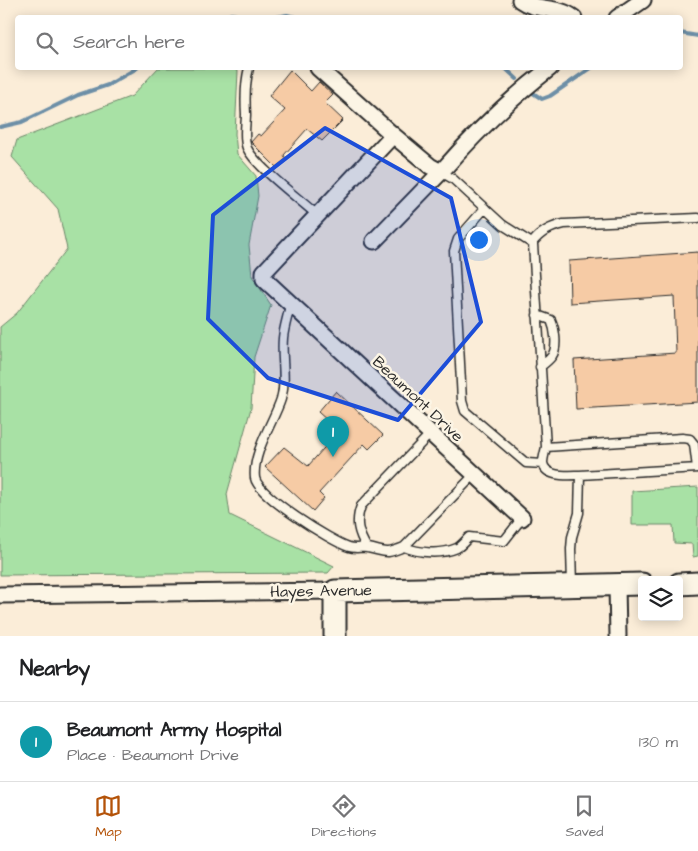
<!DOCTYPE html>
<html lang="en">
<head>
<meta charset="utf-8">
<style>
	body { margin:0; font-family:"Architects Daughter",sans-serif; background:#f6f6f6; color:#202124 }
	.controls { position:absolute; right:15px; bottom:15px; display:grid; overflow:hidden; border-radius:5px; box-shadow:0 2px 12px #0003 }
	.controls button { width:45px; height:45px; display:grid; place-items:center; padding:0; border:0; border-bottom:1px solid #e0e0e0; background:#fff; color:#202124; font:25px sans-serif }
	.you { position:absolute; left:478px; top:239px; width:18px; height:18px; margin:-12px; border:4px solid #fff; border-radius:50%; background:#1a73e8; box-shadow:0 0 0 8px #1a73e833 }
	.badge { display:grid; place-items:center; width:32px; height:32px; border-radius:50%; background:#b45309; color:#fff; font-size:16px; font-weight:700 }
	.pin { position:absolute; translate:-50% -41px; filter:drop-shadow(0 1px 2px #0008) }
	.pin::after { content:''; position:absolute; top:26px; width:18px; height:15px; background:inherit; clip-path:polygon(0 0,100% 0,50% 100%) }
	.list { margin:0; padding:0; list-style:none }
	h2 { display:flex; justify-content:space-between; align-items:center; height:65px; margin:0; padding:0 20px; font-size:21px }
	h2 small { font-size:16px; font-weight:400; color:#757577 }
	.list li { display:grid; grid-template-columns:32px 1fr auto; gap:15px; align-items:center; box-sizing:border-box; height:80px; padding:0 20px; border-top:1px solid #e0e0e0 }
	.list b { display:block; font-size:19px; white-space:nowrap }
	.list p { margin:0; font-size:16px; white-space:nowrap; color:#757577 }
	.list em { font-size:16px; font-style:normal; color:#757577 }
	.icon { flex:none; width:28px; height:28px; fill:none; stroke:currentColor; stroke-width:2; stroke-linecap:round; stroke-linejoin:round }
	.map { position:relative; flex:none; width:698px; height:636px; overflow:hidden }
	.search { position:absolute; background:#fff; box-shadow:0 2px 12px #0003; left:15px; right:15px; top:15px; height:55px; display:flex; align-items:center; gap:12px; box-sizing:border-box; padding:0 18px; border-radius:5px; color:#757577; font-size:19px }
	.sheet { height:145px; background:#fff }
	nav { display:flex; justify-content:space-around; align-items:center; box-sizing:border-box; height:70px; border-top:1px solid #e0e0e0; background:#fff; font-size:14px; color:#757577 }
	nav a { display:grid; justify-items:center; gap:2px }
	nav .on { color:#b45309 }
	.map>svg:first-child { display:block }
</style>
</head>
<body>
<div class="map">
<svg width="698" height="636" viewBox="0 0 698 636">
	<rect width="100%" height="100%" fill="#fbedd8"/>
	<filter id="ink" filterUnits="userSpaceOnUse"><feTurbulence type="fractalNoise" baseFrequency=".02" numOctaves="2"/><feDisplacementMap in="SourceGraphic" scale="10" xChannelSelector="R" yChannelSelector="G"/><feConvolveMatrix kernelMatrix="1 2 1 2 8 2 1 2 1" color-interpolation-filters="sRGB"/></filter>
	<g filter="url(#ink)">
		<!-- green -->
		<path fill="#a8e1a5" stroke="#6a8668" d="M158 68H231L238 71 235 134 237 154 256 176 258 196 249 245 252 276 271 305 254 357 251 408 227 494 230 515 334 566 328 573 0 575V327L17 313 67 249 58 209 12 157 17 140 132 96Z
			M698 487V556L693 557 692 544 674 543 673 525H632V491Z"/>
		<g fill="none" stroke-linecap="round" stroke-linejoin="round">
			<!-- stream -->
			<path stroke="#6d8fa7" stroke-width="4" d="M221 18 231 14 254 18
				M272 18 287 15 299 18
				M680 33 698 36
				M505 68 517 79
				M533 93 542 99 550 96 591 68
				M0 127 22 122 78 95 108 85 137 68"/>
		</g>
		<!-- building -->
		<path fill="#f6cba5" stroke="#2b2b2b" d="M290 70 311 91 319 82 333 95 325 103 343 120 322 141 307 129 284 155 286 159 276 167 251 142 258 134 261 136 285 110 269 96Z
			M698 252V402L576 409 574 360 676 353 674 296 570 303 569 261Z
			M336 391 383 435 369 449 364 444 319 493 324 498 313 511 265 467 284 447 308 466 339 431 318 412Z"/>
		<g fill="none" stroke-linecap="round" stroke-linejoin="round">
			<!-- lane casing -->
			<g stroke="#2b2b2b" stroke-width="11">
				<path id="lane" d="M249 68C245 83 245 98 246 114 246 124 243 138 247 148 255 166 301 200 317 215
					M441 172 453 179 503 225 533 244 546 447C545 452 543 458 543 463 545 478 569 475 580 475L579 513 572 537 571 549 572 585
					M485 208 458 239 454 251 462 401 465 411 526 463 543 464
					M532 243C541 232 550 227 564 224L698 218
					M290 305C288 316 284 327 283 338 281 359 287 379 281 399 274 421 252 453 255 478 258 496 331 541 349 547 355 549 362 547 368 548 387 552 384 555 404 547L475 474
					M537 315 551 320C555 329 558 347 552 356 549 360 544 364 540 367
					M546 447 682 438 690 439 694 444 697 468
					M580 475 698 468
					M404 547C419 553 441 555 457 548 461 546 465 541 469 537L504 541 522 518
					M367 548C358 533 355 522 361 506L430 434"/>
			</g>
			<!-- street casing -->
			<g stroke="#2b2b2b" stroke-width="19">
				<path id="street" d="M520 0C536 12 557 5 574 18
					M617 18 643 0
					M318 68 393 135 430 166 441 172C474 134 510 99 550 68
					M393 135 264 272V279L522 518
					M374 241 441 172
					M617 585 618 636
					M0 595 335 591"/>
			</g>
			<!-- secondary casing -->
			<g stroke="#2b2b2b" stroke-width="25">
				<path id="secondary" d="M679 584 698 583
					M335 636V591L642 584"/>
			</g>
			<!-- lane -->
			<use href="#lane" stroke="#fcf5e5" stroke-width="8"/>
			<!-- street -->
			<use href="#street" stroke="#fcf5e5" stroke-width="15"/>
			<!-- secondary -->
			<use href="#secondary" stroke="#fcf5e5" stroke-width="21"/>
		</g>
	</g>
	<!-- marked area -->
	<path fill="#1d4ed8" fill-opacity="0.2" stroke="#1d4ed8" stroke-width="4" stroke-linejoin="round" d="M325 128 451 198 481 322 398 420 268 378 208 319 213 215Z"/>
	<g text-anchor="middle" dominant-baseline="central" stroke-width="5" stroke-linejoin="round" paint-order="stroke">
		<!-- street labels -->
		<g font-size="16" fill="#2b2b2b" stroke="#fcf5e5">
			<text transform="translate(418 399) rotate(43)">Beaumont Drive</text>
			<text transform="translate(321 591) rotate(-1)">Hayes Avenue</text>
		</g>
	</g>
</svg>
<div class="controls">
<button><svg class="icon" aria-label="layers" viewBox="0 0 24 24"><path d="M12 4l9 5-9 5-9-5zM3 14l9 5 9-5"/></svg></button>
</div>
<div class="you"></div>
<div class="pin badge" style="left:333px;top:457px;background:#0f9aa8">1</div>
<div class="search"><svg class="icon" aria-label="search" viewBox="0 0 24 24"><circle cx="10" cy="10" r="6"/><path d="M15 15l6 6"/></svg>Search here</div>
</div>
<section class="sheet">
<h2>Nearby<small></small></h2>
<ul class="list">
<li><span class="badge" style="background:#0f9aa8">1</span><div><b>Beaumont Army Hospital</b><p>Place · Beaumont Drive</p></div><em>130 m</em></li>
</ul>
</section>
<nav>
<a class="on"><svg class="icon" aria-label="map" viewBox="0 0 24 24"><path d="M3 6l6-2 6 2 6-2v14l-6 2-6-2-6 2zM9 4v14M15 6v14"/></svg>Map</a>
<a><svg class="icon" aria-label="directions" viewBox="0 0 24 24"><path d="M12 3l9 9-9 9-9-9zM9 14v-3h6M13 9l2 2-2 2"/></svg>Directions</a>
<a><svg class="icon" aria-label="saved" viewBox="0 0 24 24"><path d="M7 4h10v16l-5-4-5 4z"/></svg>Saved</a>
</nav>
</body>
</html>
